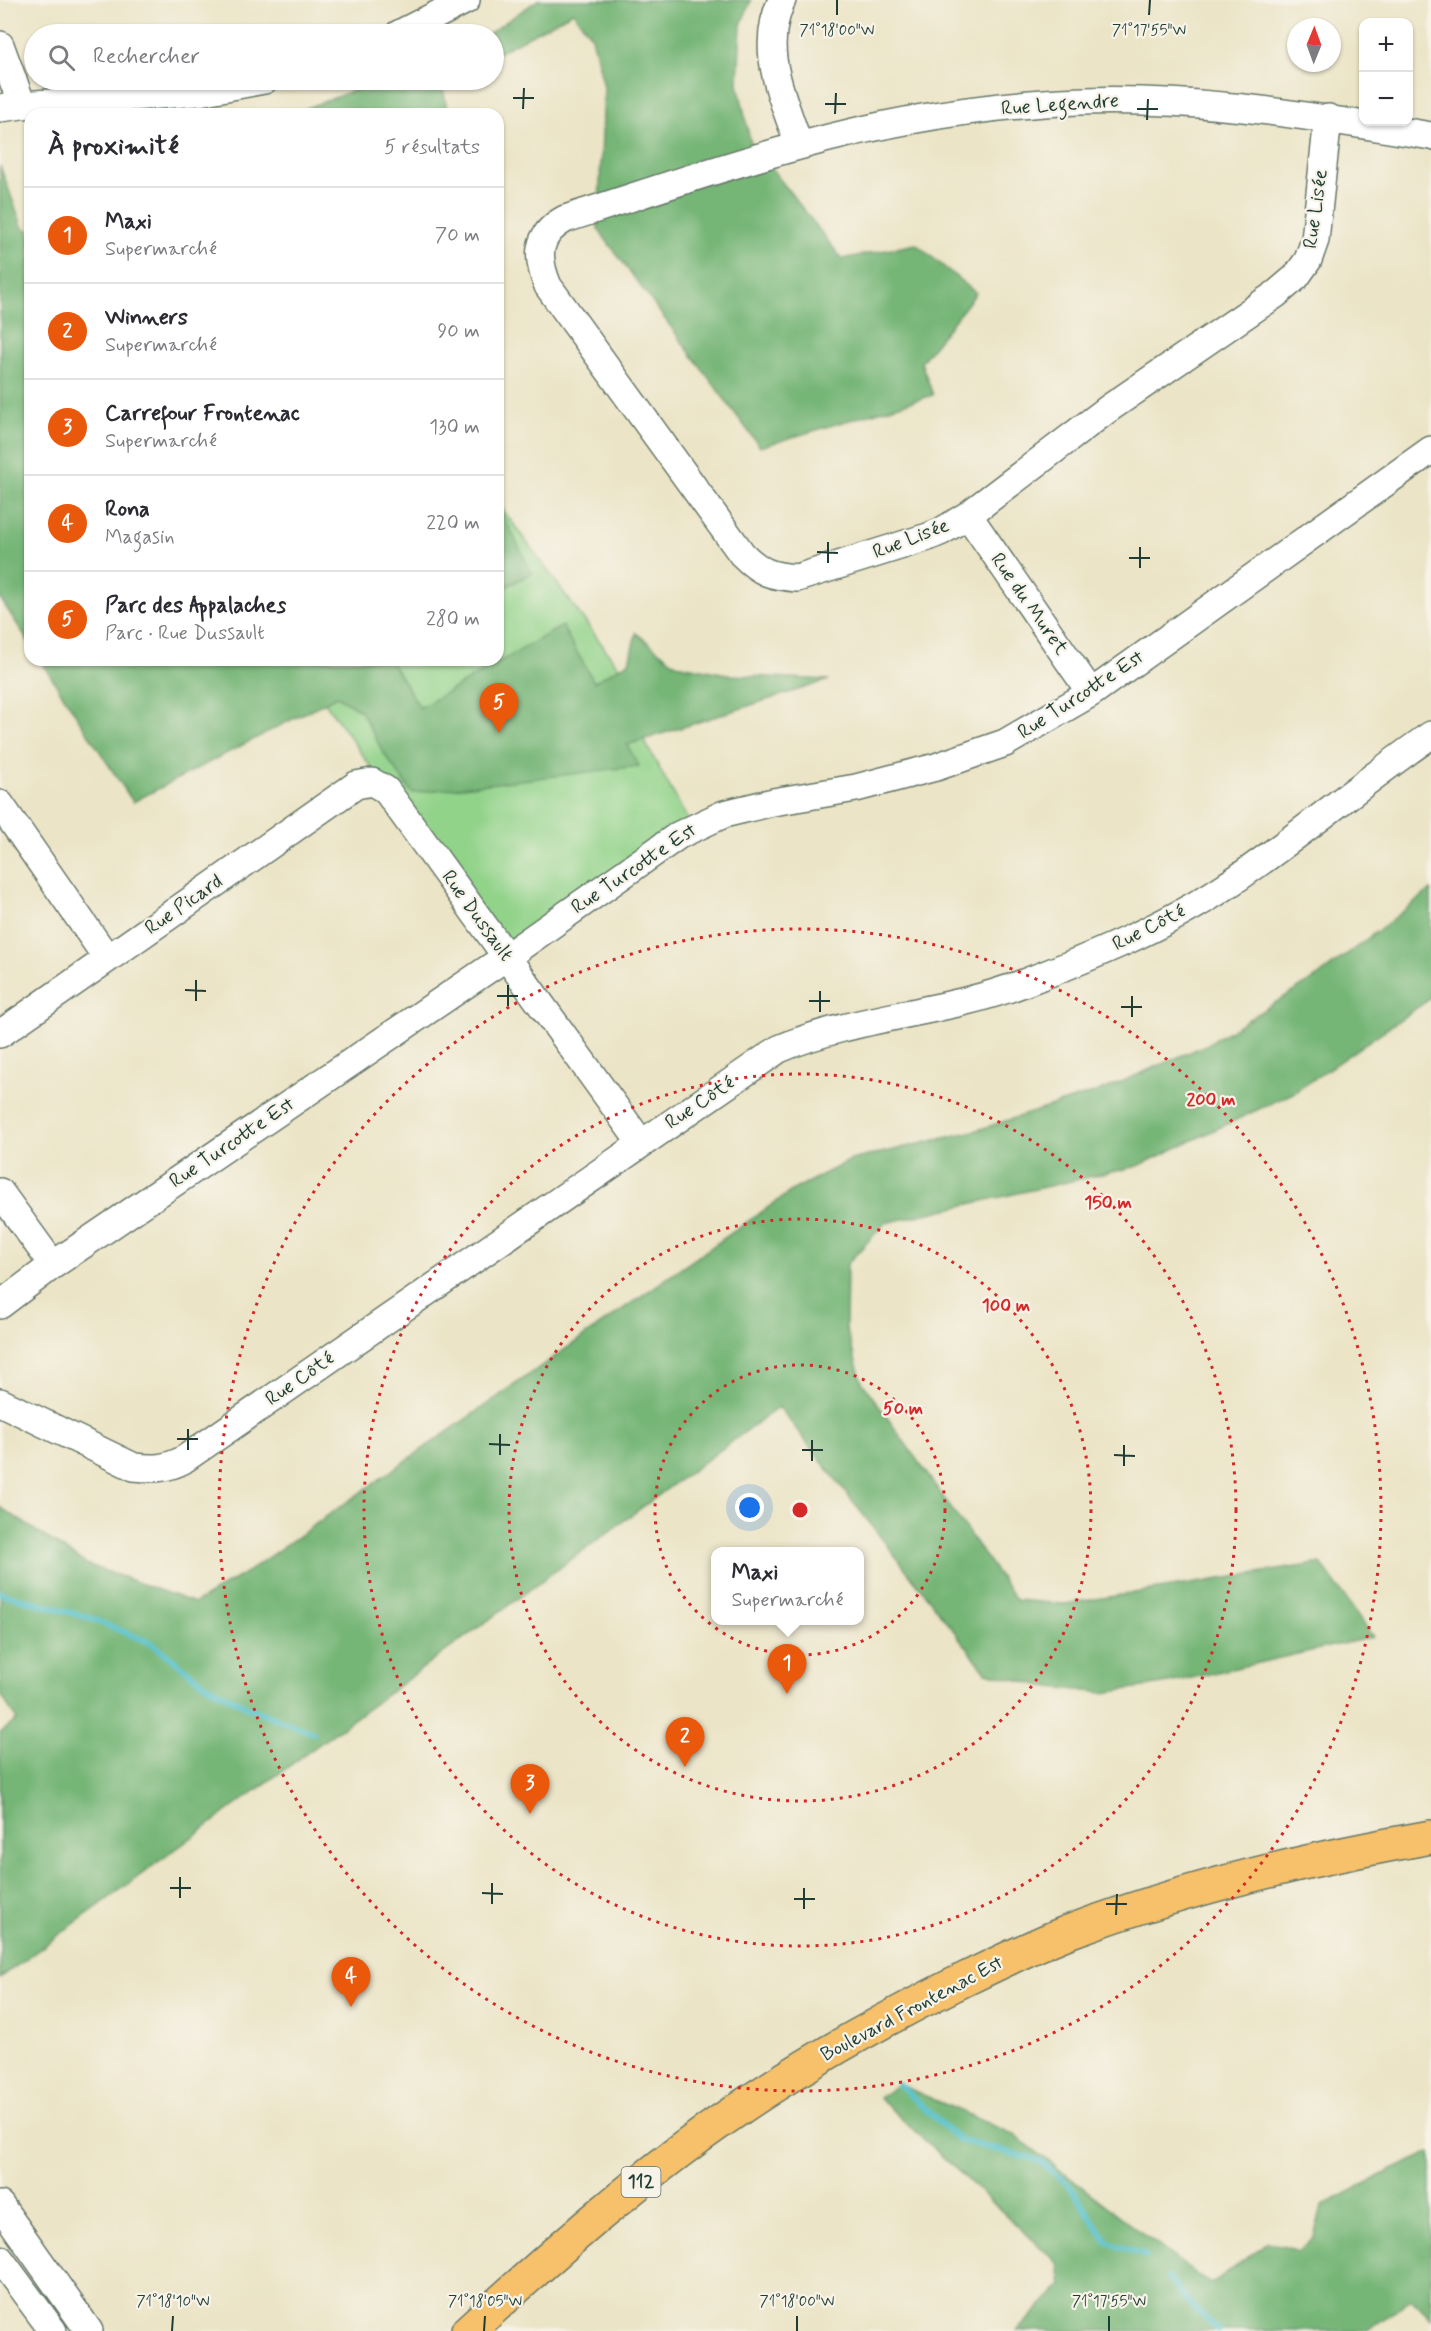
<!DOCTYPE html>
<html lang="fr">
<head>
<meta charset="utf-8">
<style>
	body { margin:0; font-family:Mynerve,sans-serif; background:#f7f7f7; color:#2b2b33 }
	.controls { position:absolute; right:18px; top:18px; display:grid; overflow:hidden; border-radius:12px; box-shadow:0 2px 4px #0004 }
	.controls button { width:54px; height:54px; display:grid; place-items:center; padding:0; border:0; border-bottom:2px solid #e1e1e2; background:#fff; color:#2b2b33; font:30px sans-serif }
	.compass { position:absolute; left:1287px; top:18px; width:54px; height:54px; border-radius:50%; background:#fff; box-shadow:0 2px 4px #0004; rotate:1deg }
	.you { position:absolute; left:750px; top:1508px; width:21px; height:21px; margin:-15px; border:4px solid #fff; border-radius:50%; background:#1a73e8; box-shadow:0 0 0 9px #1a73e833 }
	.badge { display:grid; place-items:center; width:39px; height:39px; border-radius:50%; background:#ea580c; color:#fff; font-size:20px; font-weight:700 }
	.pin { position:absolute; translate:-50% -50px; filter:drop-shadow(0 2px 3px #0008) }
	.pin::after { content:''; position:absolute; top:32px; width:21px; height:18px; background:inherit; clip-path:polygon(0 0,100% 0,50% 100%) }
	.popup { position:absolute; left:711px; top:1547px; width:153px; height:78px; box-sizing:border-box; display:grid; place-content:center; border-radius:12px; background:#fff; filter:drop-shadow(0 2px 4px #0005); font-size:20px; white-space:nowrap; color:#7c7c81 }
	.popup b { font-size:22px; color:#2b2b33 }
	.popup::after { content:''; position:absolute; left:50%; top:100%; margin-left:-12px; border:12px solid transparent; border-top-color:#fff }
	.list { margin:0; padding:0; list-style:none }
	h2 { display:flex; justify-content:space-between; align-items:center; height:78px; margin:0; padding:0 24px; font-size:26px }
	h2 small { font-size:20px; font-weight:400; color:#7c7c81 }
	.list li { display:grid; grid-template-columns:39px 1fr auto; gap:18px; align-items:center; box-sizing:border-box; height:96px; padding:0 24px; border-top:2px solid #e1e1e2 }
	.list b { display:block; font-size:22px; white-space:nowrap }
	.list p { margin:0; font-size:20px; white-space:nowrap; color:#7c7c81 }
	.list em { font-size:20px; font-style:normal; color:#7c7c81 }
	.icon { flex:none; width:33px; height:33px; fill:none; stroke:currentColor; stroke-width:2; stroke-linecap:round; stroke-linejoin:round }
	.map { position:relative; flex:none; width:1431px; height:2331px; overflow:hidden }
	.search { position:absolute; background:#fff; box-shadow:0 2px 4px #0004; left:24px; top:24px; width:480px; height:66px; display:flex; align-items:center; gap:15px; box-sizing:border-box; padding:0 21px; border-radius:33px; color:#7c7c81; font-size:22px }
	.panel { position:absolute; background:#fff; box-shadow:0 2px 4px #0004; left:24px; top:108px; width:480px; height:558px; border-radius:18px }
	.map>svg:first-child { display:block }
</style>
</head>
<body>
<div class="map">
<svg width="1431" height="2331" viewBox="0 0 1431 2331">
	<rect width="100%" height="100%" fill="#f7f3e8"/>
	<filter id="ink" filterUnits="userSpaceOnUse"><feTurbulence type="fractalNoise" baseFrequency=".0167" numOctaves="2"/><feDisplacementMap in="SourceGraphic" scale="12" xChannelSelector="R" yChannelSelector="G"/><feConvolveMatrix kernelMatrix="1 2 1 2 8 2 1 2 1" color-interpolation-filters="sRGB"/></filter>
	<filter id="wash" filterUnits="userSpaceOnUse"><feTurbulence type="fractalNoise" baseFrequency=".008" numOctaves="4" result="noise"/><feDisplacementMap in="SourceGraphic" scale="24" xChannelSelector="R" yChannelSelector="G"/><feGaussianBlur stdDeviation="1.35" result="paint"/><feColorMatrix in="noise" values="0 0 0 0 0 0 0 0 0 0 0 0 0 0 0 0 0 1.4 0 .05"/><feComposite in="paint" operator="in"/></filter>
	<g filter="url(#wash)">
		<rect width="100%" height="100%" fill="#ebe4c6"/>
		<!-- green -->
		<path fill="#92d38a" stroke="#58885f" stroke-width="1.5" d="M498 503 664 729 642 737 693 829 506 957 295 660H498Z"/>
		<!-- forest -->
		<path fill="#75b576" stroke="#4a7955" stroke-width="1.5" d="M538 0H751L741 25 738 83 750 141 842 259 916 244 976 293 921 362 933 395 760 447 598 229 604 87 592 37 573 12 494 55V34H488Z
			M381 80H447L442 83 448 114H291Z
			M0 166 23 228 30 231V644L0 598Z
			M498 505 532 573 498 591Z
			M562 626 594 682 629 662 636 633 676 664 732 675 829 680 627 745 639 766 412 793 383 752 361 711 337 696 133 802 40 660H390L420 708Z
			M1431 890V998L1295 1092 1138 1166 885 1223 847 1264 846 1329 862 1382 1016 1600 1065 1604 1321 1563 1373 1637 1169 1683 1103 1693 1043 1686 986 1672 779 1407 0 1978V1733L17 1720 0 1693V1507L86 1564 195 1603 247 1572 793 1190 851 1160 974 1131 1105 1089 1208 1044 1317 977Z
			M898 2084 1013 2134 1176 2259 1211 2284 1268 2242 1299 2251 1314 2237 1322 2206 1390 2171 1431 2152V2319L1411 2299 1367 2331H1017L1062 2285 1059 2264 879 2098Z"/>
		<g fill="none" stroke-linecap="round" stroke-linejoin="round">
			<!-- stream -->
			<path stroke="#54c1cb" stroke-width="6" d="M0 1593 87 1617 151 1643 205 1684 247 1707 313 1733
				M898 2084 959 2140 1040 2161 1070 2186 1107 2242 1146 2256
				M1169 2278 1185 2299 1219 2331"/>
		</g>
	</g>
	<g filter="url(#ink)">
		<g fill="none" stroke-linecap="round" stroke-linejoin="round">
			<!-- minor casing -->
			<g stroke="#667767" stroke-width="30">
				<path id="minor" d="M782 0C758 51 783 96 799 146
					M399 34 466 0
					M0 45 22 105
					M0 108 22 105 199 92 264 80
					M1328 118 1315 240 1308 260 1296 277 1276 294 1108 409 968 515 942 531 928 537 797 578C771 576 761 573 742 554L548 286C536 257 536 235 565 219 643 194 720 167 799 146 877 124 963 109 1044 103 1174 93 1303 114 1431 136
					M968 515 1091 693
					M0 804 107 958
					M0 1034 356 785 372 782 386 790 641 1143
					M0 1192 53 1265
					M0 1305 53 1265 506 957 679 835 724 814 773 802 856 788 936 767 1005 743 1091 693 1431 450
					M0 1402 134 1467C153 1469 166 1469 183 1460L779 1049C856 1016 943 1014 1021 984 1091 957 1163 928 1226 886 1296 839 1361 783 1431 735
					M0 2205 89 2331
					M0 2259 53 2331"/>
			</g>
			<!-- major casing -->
			<g stroke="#667767" stroke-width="36">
				<path id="major" d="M468 2331C554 2253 641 2175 737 2110 803 2065 872 2026 943 1990 984 1970 1025 1949 1068 1932 1186 1888 1307 1859 1431 1837"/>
			</g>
			<!-- minor -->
			<use href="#minor" stroke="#fff" stroke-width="27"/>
			<!-- major -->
			<use href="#major" stroke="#f7c06b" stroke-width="33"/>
		</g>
	</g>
	<!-- ticks -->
	<path fill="none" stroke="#1f3d34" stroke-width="2" d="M837 15V0M1149 15 1150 0M513 98H534M825 104H846M523 109 524 88M1137 109H1158M835 114 836 93M1147 120 1148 99M817 552 838 553M1129 558H1150M828 563V542M1140 568V547M185 990 206 991M497 996H518M196 1001V980M809 1001H830M508 1006V985M1121 1007H1142M820 1012V991M1132 1017V996M177 1439H198M489 1444 510 1445M188 1450V1429M802 1450H823M500 1455V1434M1114 1455 1135 1456M812 1461V1440M1124 1466V1445M170 1888H191M482 1893 503 1894M180 1898V1877M794 1899H815M492 1904V1883M1106 1904H1127M804 1909V1888M1116 1915 1117 1894M172 2331 173 2316M484 2331 485 2316M797 2331V2316M1109 2331V2316"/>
	<!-- distance rings -->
	<g fill="none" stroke="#d62828" stroke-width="3" stroke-dasharray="3 6">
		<circle cx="800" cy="1510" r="145"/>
		<circle cx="800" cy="1510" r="291"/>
		<circle cx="800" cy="1510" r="436"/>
		<circle cx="800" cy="1510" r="581"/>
	</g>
	<g text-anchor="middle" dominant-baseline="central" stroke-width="4.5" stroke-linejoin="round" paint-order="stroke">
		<!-- shield labels -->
		<rect fill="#f7f3e8" stroke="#60746a" stroke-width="1.5" x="621.5" y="2167" width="39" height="30" rx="4.5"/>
		<g font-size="18" font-weight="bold" fill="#1f3d34">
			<text x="641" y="2182">112</text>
		</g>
		<!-- street labels -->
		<g font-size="20" fill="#1f3d34" stroke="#f7f3e8">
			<text transform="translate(1060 105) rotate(-4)">Rue Legendre</text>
			<text transform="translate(1316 209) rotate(-82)">Rue Lisée</text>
			<text transform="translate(911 539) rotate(-21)">Rue Lisée</text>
			<text transform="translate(1029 604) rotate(55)">Rue du Muret</text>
			<text transform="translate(1081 695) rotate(-33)">Rue Turcotte Est</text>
			<text transform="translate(634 869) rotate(-34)">Rue Turcotte Est</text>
			<text transform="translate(184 905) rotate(-35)">Rue Picard</text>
			<text transform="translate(477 916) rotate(54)">Rue Dussault</text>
			<text transform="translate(1149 928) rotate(-27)">Rue Côté</text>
			<text transform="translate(700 1103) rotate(-34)">Rue Côté</text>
			<text transform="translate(232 1143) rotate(-34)">Rue Turcotte Est</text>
			<text transform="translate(300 1379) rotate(-35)">Rue Côté</text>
			<text transform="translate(912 2009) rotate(-28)">Boulevard Frontenac Est</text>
		</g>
	</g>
	<g font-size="15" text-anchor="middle" fill="#1f3d34" stroke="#f7f3e8" stroke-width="4.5" stroke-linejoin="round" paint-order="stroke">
		<text x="837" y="35">71°18'00"W</text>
		<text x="1149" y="35">71°17'55"W</text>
		<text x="173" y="2306">71°18'10"W</text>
		<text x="485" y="2306">71°18'05"W</text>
		<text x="797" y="2306">71°18'00"W</text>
		<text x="1109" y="2306">71°17'55"W</text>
	</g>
	<circle cx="800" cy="1510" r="9" fill="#d62828" stroke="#f7f3e8" stroke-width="3"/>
	<g font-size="18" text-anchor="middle" font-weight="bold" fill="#d62828" stroke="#f7f3e8" stroke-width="4.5" stroke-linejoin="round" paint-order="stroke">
		<text x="1211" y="1105">200 m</text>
		<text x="1108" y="1208">150 m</text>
		<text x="1006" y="1311">100 m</text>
		<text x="903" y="1414">50 m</text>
	</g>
</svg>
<div class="controls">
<button>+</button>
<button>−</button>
</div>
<svg class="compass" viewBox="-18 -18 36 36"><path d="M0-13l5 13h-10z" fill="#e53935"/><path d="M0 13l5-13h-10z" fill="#7c7c81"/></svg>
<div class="you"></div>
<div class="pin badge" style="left:787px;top:1694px">1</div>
<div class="popup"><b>Maxi</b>Supermarché</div>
<div class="pin badge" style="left:685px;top:1767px">2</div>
<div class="pin badge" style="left:530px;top:1814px">3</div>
<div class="pin badge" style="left:351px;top:2007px">4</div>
<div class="pin badge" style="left:499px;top:733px">5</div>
<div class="search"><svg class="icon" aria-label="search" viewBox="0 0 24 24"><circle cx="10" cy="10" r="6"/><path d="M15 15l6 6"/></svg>Rechercher</div>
<section class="panel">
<h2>À proximité<small>5 résultats</small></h2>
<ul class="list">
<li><span class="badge">1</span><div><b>Maxi</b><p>Supermarché</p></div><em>70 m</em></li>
<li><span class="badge">2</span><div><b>Winners</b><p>Supermarché</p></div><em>90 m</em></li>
<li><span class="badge">3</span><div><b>Carrefour Frontenac</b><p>Supermarché</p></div><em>130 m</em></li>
<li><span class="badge">4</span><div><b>Rona</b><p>Magasin</p></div><em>220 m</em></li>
<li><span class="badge">5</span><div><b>Parc des Appalaches</b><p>Parc · Rue Dussault</p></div><em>280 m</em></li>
</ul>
</section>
</div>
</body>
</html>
